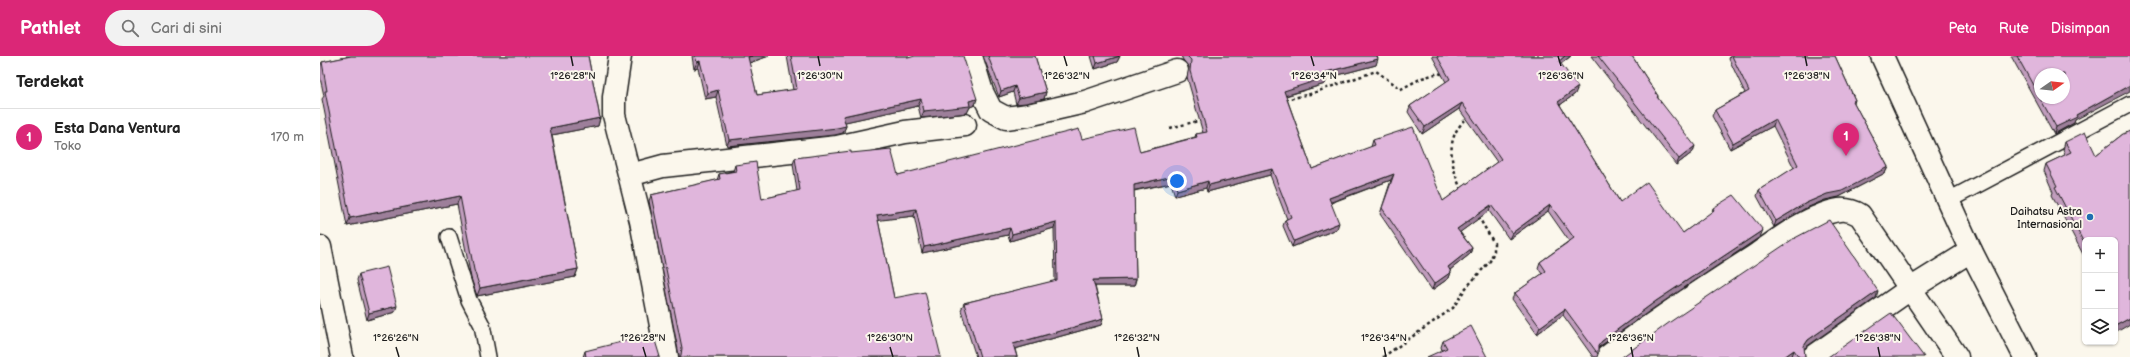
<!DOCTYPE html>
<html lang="id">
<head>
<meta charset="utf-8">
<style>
	body { margin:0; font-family:"Balsamiq Sans",sans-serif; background:#f2f2f2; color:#222 }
	.controls { position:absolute; right:12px; bottom:12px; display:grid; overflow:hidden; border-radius:6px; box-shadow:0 1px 3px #0004 }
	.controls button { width:36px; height:36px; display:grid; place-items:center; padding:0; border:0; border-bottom:1px solid #e0e0e0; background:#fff; color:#222; font:20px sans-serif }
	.compass { position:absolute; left:1714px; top:12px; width:36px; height:36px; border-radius:50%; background:#fff; box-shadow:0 1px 3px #0004; rotate:76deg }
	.you { position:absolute; left:857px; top:125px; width:14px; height:14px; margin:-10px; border:3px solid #fff; border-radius:50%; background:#1a73e8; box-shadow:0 0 0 6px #1a73e833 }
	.badge { display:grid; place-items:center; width:26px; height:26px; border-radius:50%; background:#db2777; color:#fff; font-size:13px; font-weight:700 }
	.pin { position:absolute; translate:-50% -33px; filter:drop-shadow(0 1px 2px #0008) }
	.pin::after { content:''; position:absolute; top:21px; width:14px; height:12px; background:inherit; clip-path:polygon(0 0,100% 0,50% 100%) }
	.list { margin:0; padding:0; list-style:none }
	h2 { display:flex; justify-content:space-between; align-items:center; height:52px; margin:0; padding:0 16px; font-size:17px }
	h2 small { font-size:13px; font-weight:400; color:#767676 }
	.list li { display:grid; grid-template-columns:26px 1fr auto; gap:12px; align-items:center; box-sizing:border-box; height:56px; padding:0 16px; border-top:1px solid #e0e0e0 }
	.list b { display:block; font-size:15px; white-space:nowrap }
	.list p { margin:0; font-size:13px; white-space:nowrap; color:#767676 }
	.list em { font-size:13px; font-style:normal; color:#767676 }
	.icon { flex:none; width:22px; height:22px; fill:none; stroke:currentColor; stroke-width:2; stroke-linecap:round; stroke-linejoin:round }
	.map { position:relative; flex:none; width:1810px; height:301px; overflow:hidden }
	header { display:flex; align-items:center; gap:24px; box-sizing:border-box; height:56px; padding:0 20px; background:#db2777; color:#fff }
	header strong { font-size:19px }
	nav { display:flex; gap:22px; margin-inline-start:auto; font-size:14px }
	.search { width:280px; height:36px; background:#f2f2f2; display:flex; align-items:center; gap:10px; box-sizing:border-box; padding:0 14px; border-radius:22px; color:#767676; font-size:15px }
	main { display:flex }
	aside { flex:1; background:#fff }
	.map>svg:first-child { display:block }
</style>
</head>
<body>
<header>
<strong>Pathlet</strong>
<div class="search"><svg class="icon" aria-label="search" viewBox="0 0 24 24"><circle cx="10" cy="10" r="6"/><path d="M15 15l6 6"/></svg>Cari di sini</div>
<nav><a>Peta</a><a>Rute</a><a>Disimpan</a></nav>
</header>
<main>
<aside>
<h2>Terdekat<small></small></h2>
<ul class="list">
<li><span class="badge">1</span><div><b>Esta Dana Ventura</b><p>Toko</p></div><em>170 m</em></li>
</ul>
</aside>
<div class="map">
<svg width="1810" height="301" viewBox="0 0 1810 301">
	<rect width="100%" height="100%" fill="#fbf7ec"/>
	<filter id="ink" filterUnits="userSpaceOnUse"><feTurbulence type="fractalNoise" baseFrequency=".025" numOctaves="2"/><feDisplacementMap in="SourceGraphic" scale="8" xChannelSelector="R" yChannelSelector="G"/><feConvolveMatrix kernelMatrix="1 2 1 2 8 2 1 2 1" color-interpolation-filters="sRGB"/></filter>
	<g filter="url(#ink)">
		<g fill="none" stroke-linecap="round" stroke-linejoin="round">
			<!-- lane casing -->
			<g stroke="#1c1c1c" stroke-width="18">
				<path id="lane" d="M1629 144 1810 48
					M129 181 149 244 162 269 168 301"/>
			</g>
			<!-- street casing -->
			<g stroke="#1c1c1c" stroke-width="25">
				<path id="street" d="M300 0 294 41V59L321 165 347 301
					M651 0 662 36 671 54 686 62 708 59 765 46 857 15
					M310 119 343 110 517 91 585 76 645 69
					M0 191 22 301
					M1287 301C1334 265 1383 233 1433 201 1453 187 1475 170 1497 161 1513 154 1525 150 1540 159L1637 301
					M1493 301 1590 233 1651 195"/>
			</g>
			<!-- highway casing -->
			<g stroke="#1c1c1c" stroke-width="25">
				<path id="highway" d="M1562 0 1651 195 1705 301"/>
			</g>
			<!-- path -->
			<path stroke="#1c1c1c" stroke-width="2.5" stroke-dasharray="3 3" stroke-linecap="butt" d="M965 44 990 38 1056 15 1081 33 1102 22 1119 17 1125 20
				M850 72 882 64
				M1141 134C1131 108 1123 80 1149 61
				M1063 301 1133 252 1145 233 1170 205 1174 195V187L1158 160"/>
			<!-- lane -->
			<use href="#lane" stroke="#fbf7ec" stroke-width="15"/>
			<!-- street -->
			<use href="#street" stroke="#fbf7ec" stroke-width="22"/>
			<!-- highway -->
			<use href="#highway" stroke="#fbf7ec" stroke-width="22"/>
		</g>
		<!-- wall -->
		<path fill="#c19dbd" stroke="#1c1c1c" d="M26 0H268L280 62 278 70 232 79 258 213 255 221 157 240 151 222 137 148 27 170 2 43 4 40 0 21V11L2 6 27 1Z
			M372 0H449L429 7 437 39 473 34 467 0H588V2L655 49 650 51 647 57 601 62 598 50 525 66 526 70 523 77 515 79 407 90 396 41 385 43 378 12 374 13Z
			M663 0H715L726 36 724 43 706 47 696 48 693 36 679 41Z
			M771 0H800L797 6 775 13Z
			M861 0H1057L1056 9 1007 22 1005 28 966 40 992 113 1051 91 1053 84 1123 145 1177 106 1139 53 1102 78 1088 56 1090 50 1126 26 1112 0H1251L1241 8 1255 38 1240 49 1300 146 1363 177 1392 156 1393 152 1440 181 1334 252 1279 291 1278 293V298L1277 301H1273L1243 259 1217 278 1192 243 1195 237 1222 218 1218 212 1220 206 1249 185 1228 155 1189 183 1169 155 1140 176 1152 192 1150 198 1130 214 1131 216 1129 222 1112 234 1060 158 1071 124 1011 147 1017 173 972 191 963 170 965 164 967 163 950 119 887 136 886 132 855 140 851 127 814 135 816 223 814 230H775L783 263 781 269 695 293 697 301H656L641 254 644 247 735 225 734 172 690 185 688 179 602 197 594 160 558 164 574 242 621 301H359V299L329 145 331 139 397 124 399 118 413 115 415 109 442 143 477 135 473 108 475 102 531 97 578 119 762 83 820 96 875 81 876 78 883 77 867 21 869 11 863 4Z
			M1271 0H1312L1338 40V42L1373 96 1356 109Z
			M1410 0H1515L1535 44 1534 47 1568 111 1565 117 1519 141 1505 144 1484 153 1454 171 1437 140 1439 134 1474 112 1453 70 1410 93 1392 60 1395 54 1425 37 1409 3Z
			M1691 0H1810L1755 64 1754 67 1734 78Z
			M1803 78 1795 277V184H1765V202L1732 139 1733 136 1724 115 1726 108 1745 99 1743 94 1745 86 1776 99Z
			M39 218 75 256 47 264 37 224Z
			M1556 242 1486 291 1484 293 1485 301H1472V300L1302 301Z
			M1123 285 1167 301 1122 294 1121 291Z
			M265 295 340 301H263Z"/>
		<!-- shaded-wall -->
		<path fill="#9d7f9a" stroke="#1c1c1c" d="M432 0H449L426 8 428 1Z
			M800 0 797 6 775 13 777 7Z
			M1245 0H1251L1236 11 1239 5Z
			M1058 3 1056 9 1007 22 1005 28 961 41 964 35 1006 16Z
			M380 5 378 12 374 13 377 6Z
			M1810 29V35L1755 64 1754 67 1734 78 1736 71 1756 59Z
			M695 30 693 36 679 41 681 35Z
			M1258 31 1255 38 1236 52 1238 46Z
			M398 34 396 41 385 43 388 37Z
			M726 36 724 43 706 47 696 48 699 42Z
			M601 43 598 50 521 67 523 60Z
			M657 43 655 49 650 51 647 57 601 62 604 55 649 45Z
			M1142 47 1139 53 1102 78 1105 71Z
			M280 62 278 70 227 80 230 72Z
			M1455 63 1453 70 1410 93 1413 87Z
			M526 70 523 77 515 79 407 90 409 84Z
			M1375 90 1373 96 1356 109 1359 103Z
			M1568 111 1565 117 1519 141 1505 144 1484 153 1454 171 1456 165 1486 147Z
			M952 113 950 119 887 136 889 129Z
			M1074 118 1071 124 1006 148 1009 142Z
			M853 120 851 127 811 135 814 129Z
			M888 125 886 132 855 140 857 134Z
			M140 140 137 148 27 170 30 162Z
			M1171 149 1169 155 1135 180 1137 173Z
			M1230 149 1228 155 1189 183 1192 177Z
			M596 153 594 160 554 165 557 159Z
			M736 166 734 172 690 185 692 178Z
			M1019 167 1017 173 972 191 974 185Z
			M690 172 688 179 602 197 604 191Z
			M1443 174 1440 181 1334 252 1279 291 1275 296 1278 290 1282 285 1336 245Z
			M1152 192 1150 198 1125 218 1128 211Z
			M258 213 255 221 157 240 160 232Z
			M1131 216 1129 222 1112 234 1114 228Z
			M816 223 814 230H771L773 224Z
			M1558 235 1556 242 1486 291 1482 296 1484 290 1488 284Z
			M77 250 75 256 47 264 49 257Z
			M1245 253 1243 259 1217 278 1220 271Z
			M1810 262V268L1795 277V270Z
			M783 263 781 269 691 294 693 288Z
			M1474 294 1472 300 1470 301H1464Z"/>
		<!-- building -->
		<path fill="#e0b6dc" stroke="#1c1c1c" d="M31 0H268L280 62 230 72 258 213 160 232 154 214 140 140 30 162 5 35H7L2 6Z
			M375 0H432L428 1 437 39 477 33 471 0H588V2L595 0H643L657 43 649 45 650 50 604 55 601 43 523 60 526 70 517 72 409 84 398 34 388 37 380 5 377 6Z
			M668 0H715L726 36 699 42 695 30 681 35Z
			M775 0H800L777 7Z
			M867 0H1057L1058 3 1006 16 1007 21 964 35 992 113 1055 89 1053 84 1093 71 1123 145 1181 103 1142 47 1105 71 1090 50 1130 23 1117 0H1245L1239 5 1258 31 1238 46 1300 146 1327 126 1363 177 1394 154 1393 152 1414 139 1443 174 1336 245 1282 285 1278 290V298L1245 253 1220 271 1195 237 1226 215 1220 206 1254 182 1230 149 1192 177 1171 149 1137 173 1152 192 1128 211 1131 216 1114 228 1062 152 1074 118 1009 142 1019 167 974 185 965 164 971 161 952 113 889 129 888 125 857 134 853 120 814 129 816 223 773 224 783 263 693 288 697 301H660L644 247 737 224 736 166 692 178 690 172 604 191 596 153 557 159 574 242 605 236 621 301H360L361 299 362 292 331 139 400 123 399 118 416 115 415 109 436 106 442 143 480 134 475 102 531 95V97L571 93 578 119 759 73 762 83 814 71 820 96 877 81 876 78 887 76 870 15 871 4Z
			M1278 0H1312L1338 40 1337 41 1375 90 1359 103Z
			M1412 0H1515L1535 44 1533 45 1568 111 1522 135 1507 138 1486 147 1456 165 1439 134 1478 109 1455 63 1413 87 1395 54 1429 35Z
			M1697 0H1810V29L1756 59 1757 61 1736 71 1720 42H1744V18H1720V42Z
			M1810 75V262L1795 270V184H1765V189L1735 131 1737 130 1726 108 1751 96 1745 86 1765 76 1776 99 1803 78Z
			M1509 164 1558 235 1488 284 1484 290 1485 301H1479L1474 294 1464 301H1302L1350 266 1473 183Z
			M67 211 77 250 49 257 39 218Z
			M1571 257 1604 301H1508Z
			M1151 270 1167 301H1107L1127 292 1123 285Z
			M333 278 340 301H266L265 295Z"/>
	</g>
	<!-- ticks -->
	<path fill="none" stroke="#1c1c1c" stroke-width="1.5" d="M251 0 253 10M498 0 500 10M744 0 747 10M991 0 994 10M1238 0 1241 10M1485 0 1487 10M76 291 79 301M323 291 326 301M570 291 573 301M817 291 819 301M1064 291 1066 301M1311 291 1313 301M1558 291 1560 301"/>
	<!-- markers -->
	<circle fill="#1f6fb2" stroke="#fbf7ec" stroke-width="1.5" cx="1770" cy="161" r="4"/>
	<g text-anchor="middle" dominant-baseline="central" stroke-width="4" stroke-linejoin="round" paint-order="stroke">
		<!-- poi labels -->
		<g font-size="11" fill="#1c1c1c" stroke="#fbf7ec" text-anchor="end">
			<text x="1762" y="155">Daihatsu Astra<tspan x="1762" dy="13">Internasional</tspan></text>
		</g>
	</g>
	<g font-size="10" text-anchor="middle" fill="#1c1c1c" stroke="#fbf7ec" stroke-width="4" stroke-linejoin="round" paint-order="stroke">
		<text x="253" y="23">1°26'28"N</text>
		<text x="500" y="23">1°26'30"N</text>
		<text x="747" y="23">1°26'32"N</text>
		<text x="994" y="23">1°26'34"N</text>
		<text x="1241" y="23">1°26'36"N</text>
		<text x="1487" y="23">1°26'38"N</text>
		<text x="76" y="285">1°26'26"N</text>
		<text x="323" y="285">1°26'28"N</text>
		<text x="570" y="285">1°26'30"N</text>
		<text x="817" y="285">1°26'32"N</text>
		<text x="1064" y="285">1°26'34"N</text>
		<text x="1311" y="285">1°26'36"N</text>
		<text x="1558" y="285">1°26'38"N</text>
	</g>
</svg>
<div class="controls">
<button>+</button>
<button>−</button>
<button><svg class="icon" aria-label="layers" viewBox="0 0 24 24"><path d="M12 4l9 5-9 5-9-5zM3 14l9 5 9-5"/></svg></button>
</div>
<svg class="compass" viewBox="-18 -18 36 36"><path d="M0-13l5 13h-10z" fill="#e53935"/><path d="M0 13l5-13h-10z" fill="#767676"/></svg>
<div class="you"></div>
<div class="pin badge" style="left:1526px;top:100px">1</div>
</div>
</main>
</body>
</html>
